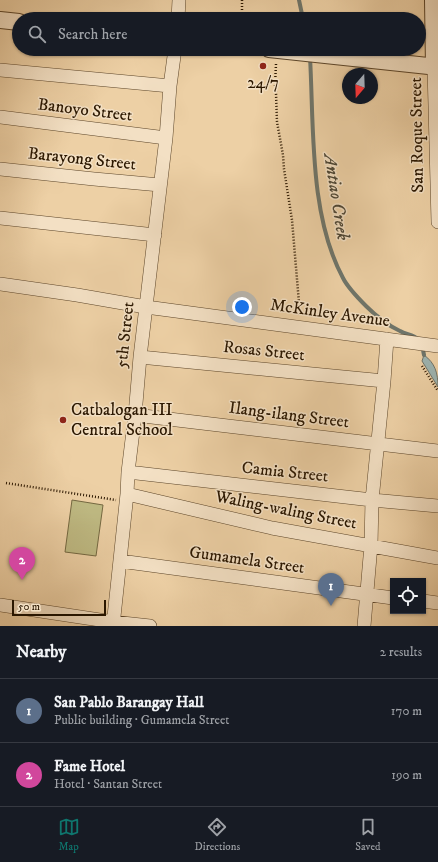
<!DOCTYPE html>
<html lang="en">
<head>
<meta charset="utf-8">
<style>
	body { margin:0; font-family:"IM FELL DW Pica",serif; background:#20242c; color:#f1f3f6 }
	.controls { position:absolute; right:12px; bottom:12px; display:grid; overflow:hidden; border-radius:0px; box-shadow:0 1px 3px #0004 }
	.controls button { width:36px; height:36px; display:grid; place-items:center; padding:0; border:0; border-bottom:1px solid #363941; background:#171b24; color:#f1f3f6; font:20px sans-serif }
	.compass { position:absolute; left:342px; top:68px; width:36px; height:36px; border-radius:50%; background:#171b24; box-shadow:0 1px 3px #0004; rotate:199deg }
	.scale { position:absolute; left:12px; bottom:10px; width:94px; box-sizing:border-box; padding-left:4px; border:2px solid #2b1700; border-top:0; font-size:11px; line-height:14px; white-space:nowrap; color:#2b1700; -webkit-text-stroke:3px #f3e0c4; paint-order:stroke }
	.you { position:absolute; left:242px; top:307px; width:14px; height:14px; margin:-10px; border:3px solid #fff; border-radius:50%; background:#1a73e8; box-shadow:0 0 0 6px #1a73e833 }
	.badge { display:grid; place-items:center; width:26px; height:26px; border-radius:50%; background:#0f766e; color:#fff; font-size:13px; font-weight:700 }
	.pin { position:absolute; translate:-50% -33px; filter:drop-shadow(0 1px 2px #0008) }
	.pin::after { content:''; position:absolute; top:21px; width:14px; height:12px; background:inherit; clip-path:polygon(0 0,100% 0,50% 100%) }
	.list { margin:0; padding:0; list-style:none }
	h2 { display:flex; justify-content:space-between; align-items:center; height:52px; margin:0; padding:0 16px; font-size:17px }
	h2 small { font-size:13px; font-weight:400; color:#9ea1a6 }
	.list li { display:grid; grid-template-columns:26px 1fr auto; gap:12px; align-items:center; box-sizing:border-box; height:64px; padding:0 16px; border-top:1px solid #363941 }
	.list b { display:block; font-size:15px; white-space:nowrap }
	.list p { margin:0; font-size:13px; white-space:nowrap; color:#9ea1a6 }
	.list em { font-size:13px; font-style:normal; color:#9ea1a6 }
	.icon { flex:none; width:22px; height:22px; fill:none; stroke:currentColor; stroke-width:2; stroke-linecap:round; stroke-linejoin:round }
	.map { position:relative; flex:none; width:438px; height:626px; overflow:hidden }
	.search { position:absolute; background:#171b24; box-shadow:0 1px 3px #0004; left:12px; right:12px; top:12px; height:44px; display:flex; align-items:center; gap:10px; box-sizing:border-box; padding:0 14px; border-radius:22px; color:#9ea1a6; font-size:15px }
	.sheet { height:180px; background:#171b24 }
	nav { display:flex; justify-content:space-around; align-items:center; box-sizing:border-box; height:56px; border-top:1px solid #363941; background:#171b24; font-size:11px; color:#9ea1a6 }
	nav a { display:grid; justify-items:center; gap:2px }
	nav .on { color:#0f766e }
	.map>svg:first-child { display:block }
</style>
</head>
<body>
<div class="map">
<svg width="438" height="626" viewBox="0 0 438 626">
	<rect width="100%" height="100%" fill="#edd0a5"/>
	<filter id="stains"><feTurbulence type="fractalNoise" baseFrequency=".005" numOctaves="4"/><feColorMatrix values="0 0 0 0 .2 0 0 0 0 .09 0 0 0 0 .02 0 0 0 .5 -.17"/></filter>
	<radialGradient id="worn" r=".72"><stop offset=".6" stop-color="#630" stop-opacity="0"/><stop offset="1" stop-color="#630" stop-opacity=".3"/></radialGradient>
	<!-- green -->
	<path fill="#beb982" stroke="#746841" d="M72 500 103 505 96 556 65 552Z"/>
	<!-- water -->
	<path fill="#9db4b1" stroke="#6f756a" d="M424 355C435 363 438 373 438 387L422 361Z"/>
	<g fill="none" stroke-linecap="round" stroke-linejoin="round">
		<!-- stream -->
		<path stroke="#6f756a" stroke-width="4" d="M299 0 303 19
			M310 57C314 127 309 215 343 278 348 288 358 298 366 306 376 316 387 325 400 331 406 335 413 334 419 340
			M422 345 424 355"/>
		<!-- minor casing -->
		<g stroke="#5c4529" stroke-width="14">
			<path id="minor" d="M178 19 179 0
				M434 67 438 222
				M0 70 170 86
				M0 117 166 138
				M0 169 94 179 160 185
				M0 218 155 235
				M0 284 77 295 146 307 438 346
				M140 357 384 381
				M135 415 438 451
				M128 472 372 500 438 506
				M127 494 272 528 438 558
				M120 561 393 598
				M423 601 438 603
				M0 605 113 622 150 626
				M113 626 127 494 128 472 135 415 140 357 166 138 170 86 175 49
				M364 626 371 545 372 500 384 381 387 339"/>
		</g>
		<!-- tertiary casing -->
		<g stroke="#5c4529" stroke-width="18">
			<path id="tertiary" d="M433 0 434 67
				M0 20 19 22
				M269 49 438 67"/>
		</g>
		<!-- path -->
		<path stroke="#2b1700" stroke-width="2.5" stroke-dasharray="1 2" stroke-linecap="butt" d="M242 0V19
			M276 64 275 85 276 93 277 122 283 155 284 169 292 220 299 303 298 315
			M422 366 438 391
			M6 483 116 500"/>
		<!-- minor -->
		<use href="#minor" stroke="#f3e0c4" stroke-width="13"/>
		<!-- tertiary -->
		<use href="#tertiary" stroke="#f3e0c4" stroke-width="16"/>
	</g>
	<!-- markers -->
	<g fill="#8f2418" stroke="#f3e0c4" stroke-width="1.5">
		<circle cx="263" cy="66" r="4"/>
		<circle cx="63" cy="420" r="4"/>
	</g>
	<g text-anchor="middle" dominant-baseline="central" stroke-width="3" stroke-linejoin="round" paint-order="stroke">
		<!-- poi labels -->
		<g font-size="17" fill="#2b1700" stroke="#f3e0c4">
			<text x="263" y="83">24/7</text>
			<text x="71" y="410" text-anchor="start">Catbalogan III<tspan x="71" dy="20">Central School</tspan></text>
		</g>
		<!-- street labels -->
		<g font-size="17" fill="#2b1700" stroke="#f3e0c4">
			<text transform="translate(85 110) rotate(7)">Banoyo Street</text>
			<text transform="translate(417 135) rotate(-91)">San Roque Street</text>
			<text transform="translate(82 159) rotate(6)">Barayong Street</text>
			<text transform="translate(330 313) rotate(8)">McKinley Avenue</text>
			<text transform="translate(125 335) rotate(-84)">5th Street</text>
			<text transform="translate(264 351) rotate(6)">Rosas Street</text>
			<text transform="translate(289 415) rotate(7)">Ilang-ilang Street</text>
			<text transform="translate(285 472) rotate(6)">Camia Street</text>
			<text transform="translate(286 510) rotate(11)">Waling-waling Street</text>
			<text transform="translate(247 560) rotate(8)">Gumamela Street</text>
		</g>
		<!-- water labels -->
		<g font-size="18" font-style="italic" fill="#4d4635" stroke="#f3e0c4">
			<text transform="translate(336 197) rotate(81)">Antiao Creek</text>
		</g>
	</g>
	<rect width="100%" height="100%" filter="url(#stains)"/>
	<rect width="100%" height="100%" fill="url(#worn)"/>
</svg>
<div class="controls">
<button><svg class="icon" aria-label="locate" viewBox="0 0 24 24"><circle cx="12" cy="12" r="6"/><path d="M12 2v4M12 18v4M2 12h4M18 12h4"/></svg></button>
</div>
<svg class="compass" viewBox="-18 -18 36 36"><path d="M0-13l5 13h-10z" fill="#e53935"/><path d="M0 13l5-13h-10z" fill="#9ea1a6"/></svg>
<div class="scale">50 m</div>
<div class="you"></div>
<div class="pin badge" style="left:331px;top:606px;background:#5c6f8a">1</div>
<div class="pin badge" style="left:22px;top:580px;background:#d1479c">2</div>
<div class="search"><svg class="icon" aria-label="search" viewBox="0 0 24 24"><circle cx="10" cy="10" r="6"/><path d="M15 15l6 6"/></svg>Search here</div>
</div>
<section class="sheet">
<h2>Nearby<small>2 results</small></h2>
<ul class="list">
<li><span class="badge" style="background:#5c6f8a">1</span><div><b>San Pablo Barangay Hall</b><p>Public building · Gumamela Street</p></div><em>170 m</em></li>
<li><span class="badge" style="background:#d1479c">2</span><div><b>Fame Hotel</b><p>Hotel · Santan Street</p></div><em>190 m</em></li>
</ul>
</section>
<nav>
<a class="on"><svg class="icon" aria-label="map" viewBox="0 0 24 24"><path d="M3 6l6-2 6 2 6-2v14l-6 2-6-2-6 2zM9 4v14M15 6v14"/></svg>Map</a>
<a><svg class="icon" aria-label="directions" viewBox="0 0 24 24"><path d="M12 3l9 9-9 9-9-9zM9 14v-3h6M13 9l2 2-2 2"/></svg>Directions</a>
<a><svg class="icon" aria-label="saved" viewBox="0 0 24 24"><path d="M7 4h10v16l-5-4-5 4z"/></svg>Saved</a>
</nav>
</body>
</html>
